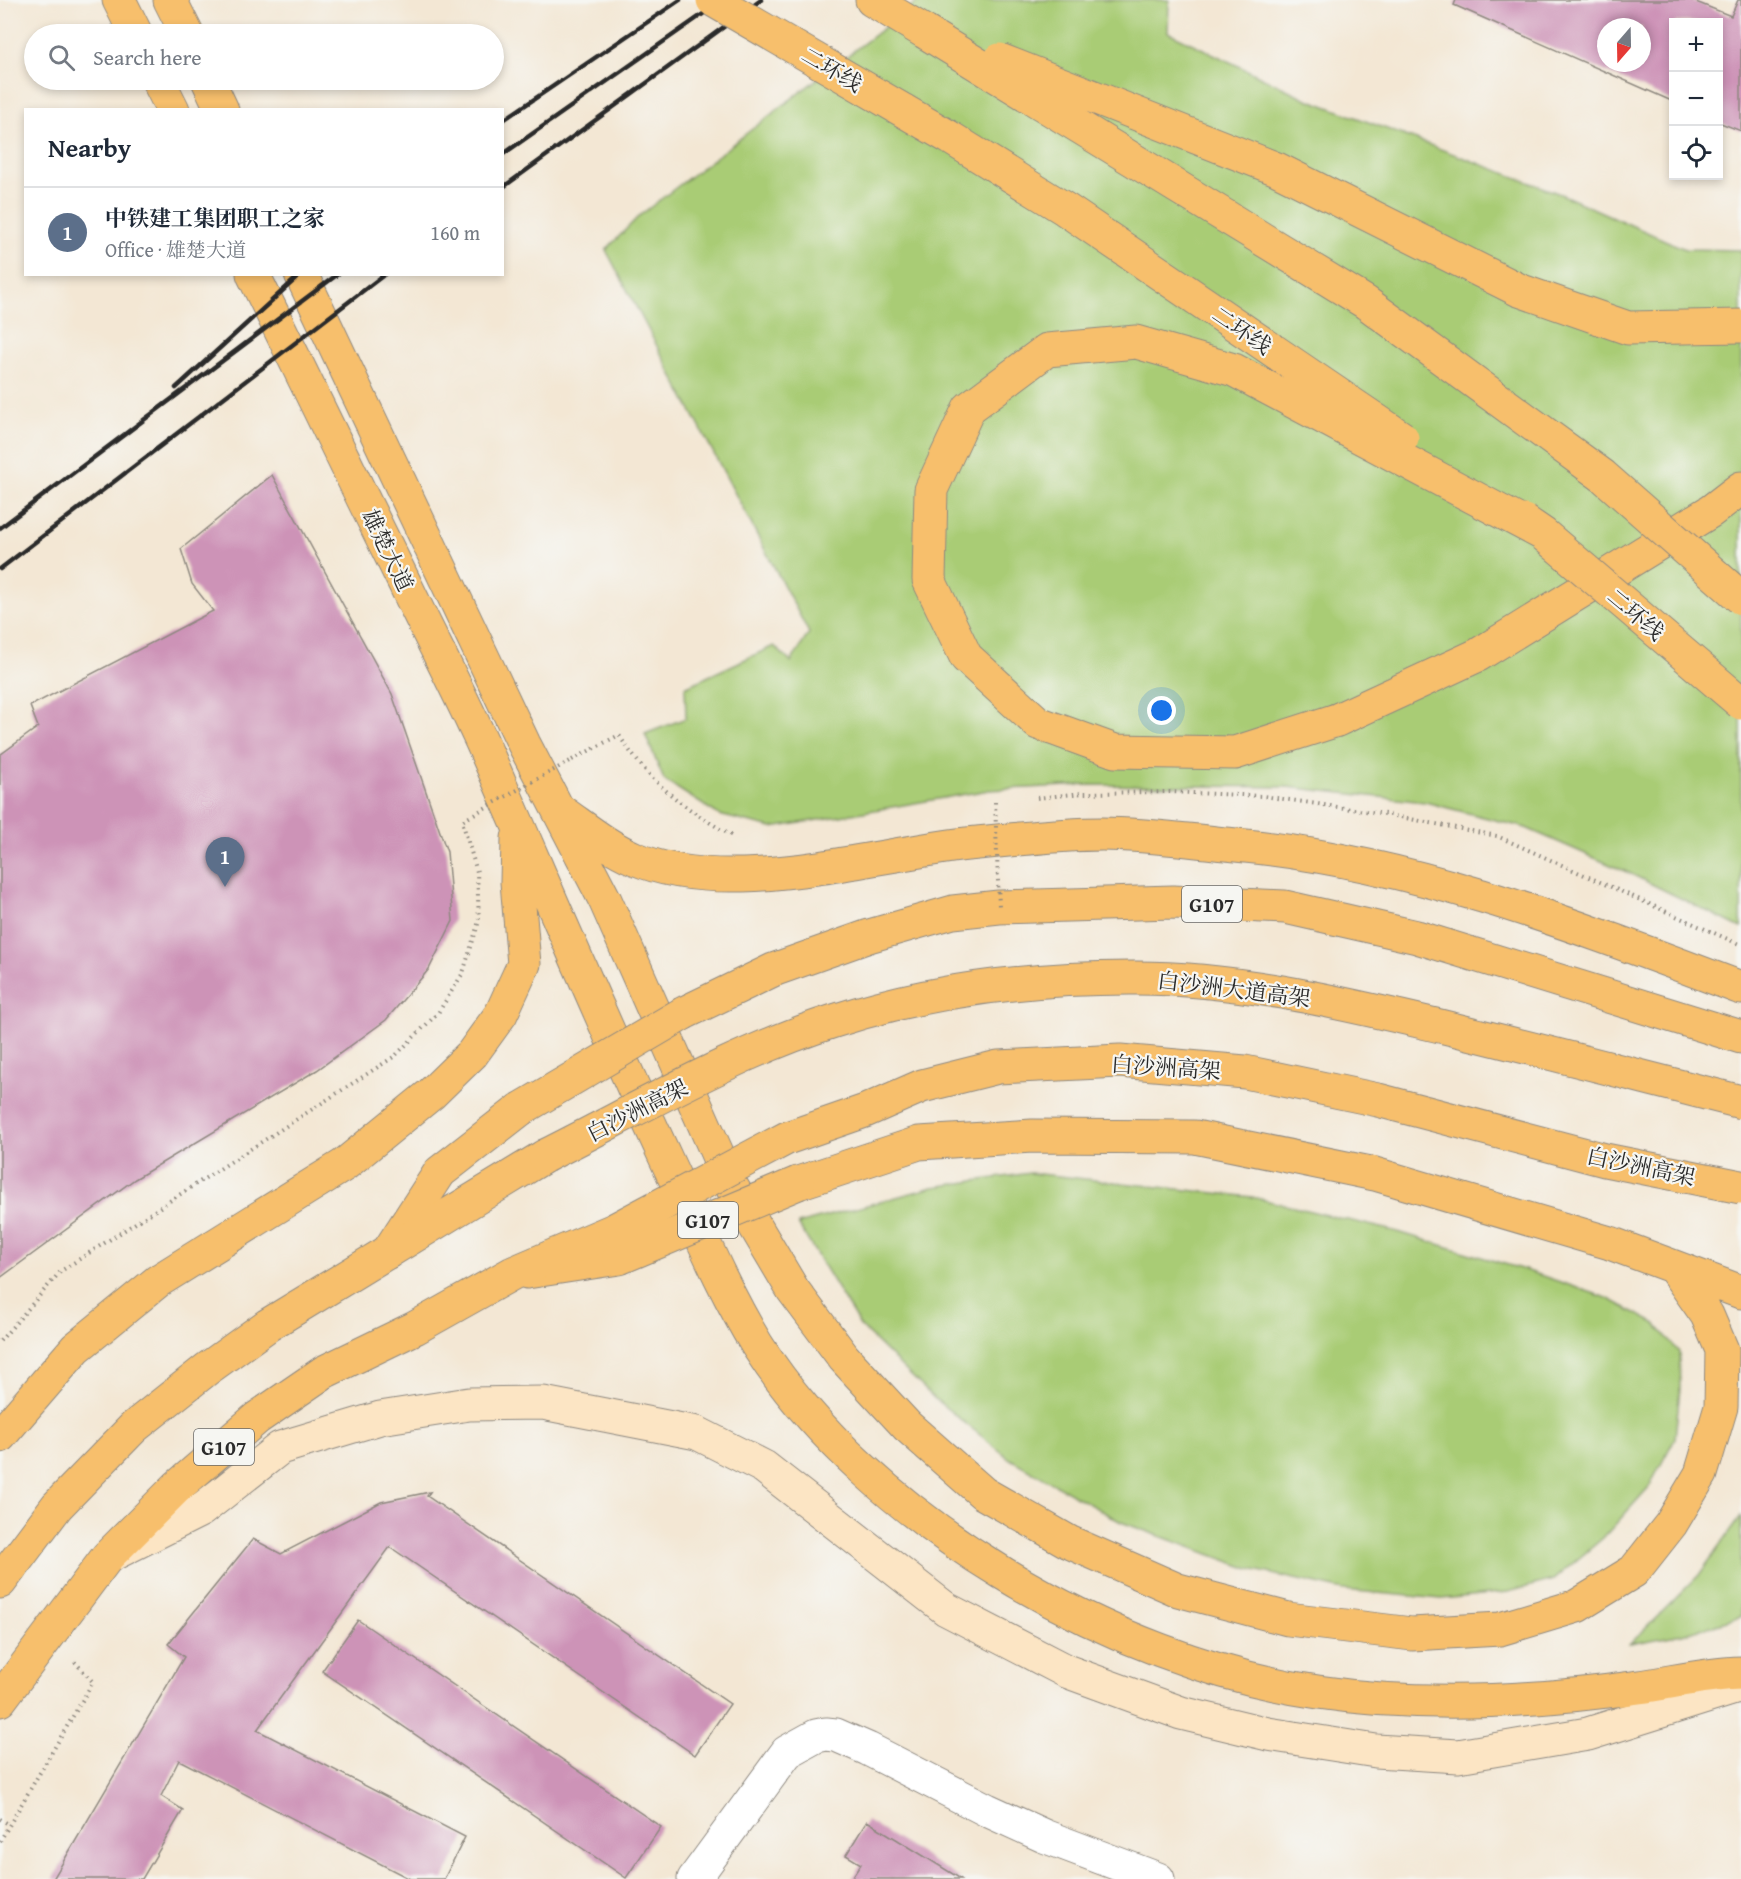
<!DOCTYPE html>
<html lang="en">
<head>
<meta charset="utf-8">
<style>
	body { margin:0; font-family:"Gentium Book Plus","Noto Serif SC",serif; background:#f2f2f3; color:#1f2937 }
	.controls { position:absolute; right:18px; top:18px; display:grid; overflow:hidden; border-radius:0px; box-shadow:0 3px 9px #0003 }
	.controls button { width:54px; height:54px; display:grid; place-items:center; padding:0; border:0; border-bottom:2px solid #e0e1e3; background:#fff; color:#1f2937; font:30px sans-serif }
	.compass { position:absolute; left:1597px; top:18px; width:54px; height:54px; border-radius:50%; background:#fff; box-shadow:0 3px 9px #0003; rotate:200deg }
	.you { position:absolute; left:1162px; top:711px; width:21px; height:21px; margin:-15px; border:4px solid #fff; border-radius:50%; background:#1a73e8; box-shadow:0 0 0 9px #1a73e833 }
	.badge { display:grid; place-items:center; width:39px; height:39px; border-radius:50%; background:#b5179e; color:#fff; font-size:20px; font-weight:700 }
	.pin { position:absolute; translate:-50% -50px; filter:drop-shadow(0 2px 3px #0008) }
	.pin::after { content:''; position:absolute; top:32px; width:21px; height:18px; background:inherit; clip-path:polygon(0 0,100% 0,50% 100%) }
	.list { margin:0; padding:0; list-style:none }
	h2 { display:flex; justify-content:space-between; align-items:center; height:78px; margin:0; padding:0 24px; font-size:26px }
	h2 small { font-size:20px; font-weight:400; color:#747a83 }
	.list li { display:grid; grid-template-columns:39px 1fr auto; gap:18px; align-items:center; box-sizing:border-box; height:90px; padding:0 24px; border-top:2px solid #e0e1e3 }
	.list b { display:block; font-size:22px; white-space:nowrap }
	.list p { margin:0; font-size:20px; white-space:nowrap; color:#747a83 }
	.list em { font-size:20px; font-style:normal; color:#747a83 }
	.icon { flex:none; width:33px; height:33px; fill:none; stroke:currentColor; stroke-width:2; stroke-linecap:round; stroke-linejoin:round }
	.map { position:relative; flex:none; width:1741px; height:1879px; overflow:hidden }
	.search { position:absolute; background:#fff; box-shadow:0 3px 9px #0003; left:24px; top:24px; width:480px; height:66px; display:flex; align-items:center; gap:15px; box-sizing:border-box; padding:0 21px; border-radius:33px; color:#747a83; font-size:22px }
	.panel { position:absolute; background:#fff; box-shadow:0 3px 9px #0003; left:24px; top:108px; width:480px; height:168px; border-radius:0px }
	.map>svg:first-child { display:block }
</style>
</head>
<body>
<div class="map">
<svg width="1741" height="1879" viewBox="0 0 1741 1879">
	<rect width="100%" height="100%" fill="#f6f6f2"/>
	<filter id="ink" filterUnits="userSpaceOnUse"><feTurbulence type="fractalNoise" baseFrequency=".0167" numOctaves="2"/><feDisplacementMap in="SourceGraphic" scale="12" xChannelSelector="R" yChannelSelector="G"/><feConvolveMatrix kernelMatrix="1 2 1 2 8 2 1 2 1" color-interpolation-filters="sRGB"/></filter>
	<filter id="wash" filterUnits="userSpaceOnUse"><feTurbulence type="fractalNoise" baseFrequency=".008" numOctaves="4" result="noise"/><feDisplacementMap in="SourceGraphic" scale="24" xChannelSelector="R" yChannelSelector="G"/><feGaussianBlur stdDeviation="1.35" result="paint"/><feColorMatrix in="noise" values="0 0 0 0 0 0 0 0 0 0 0 0 0 0 0 0 0 1.4 0 .05"/><feComposite in="paint" operator="in"/></filter>
	<g filter="url(#wash)">
		<rect width="100%" height="100%" fill="#f3e7d4"/>
		<!-- green -->
		<path fill="#a9cc75" stroke="#6a7c50" stroke-width="1.5" d="M920 0H1169L1168 32 1307 99 1563 195 1685 249 1741 250V928L1629 873 1526 828 1425 802 1287 787 1085 785 989 790 772 828 719 815 664 780 645 734 686 718 685 687 774 646 791 662 809 633 606 250 639 216Z
			M1030 1173 1252 1197 1398 1232 1528 1271 1607 1298 1656 1324 1679 1352 1680 1388 1675 1438 1649 1487 1603 1538 1553 1580 1508 1592 1442 1599 1344 1590 1250 1569 1121 1522 1010 1459 935 1399 860 1326 798 1224 933 1187Z
			M1741 1516V1617L1682 1634 1630 1644 1699 1575Z"/>
		<g id="blocks">
			<!-- building -->
			<path fill="#cd93b7" fill-rule="evenodd" d="M1456 0H1691L1731 16 1738 0H1741V131L1718 122V22H1674V102L1454 5ZM1606 27H1642V63H1606Z
				M272 475 392 694 447 852 453 921 429 969 386 1020 317 1070 135 1179 0 1278V755L38 727 30 706 213 611 192 584 181 549Z
				M430 1492 427 1496 730 1704 695 1755 390 1547 257 1730 465 1837 444 1879H410L179 1760 161 1796 183 1810 142 1879H53L184 1657 168 1644 253 1539 281 1554 381 1502Z
				M358 1620 661 1827 626 1878 322 1671Z
				M867 1821 961 1879H851L861 1864 846 1855Z"/>
		</g>
	</g>
	<g filter="url(#ink)">
		<use href="#blocks" fill-opacity="0" stroke="#8f8980" stroke-width="1.5"/>
		<g fill="none" stroke-linecap="round" stroke-linejoin="round">
			<!-- street casing -->
			<g stroke="#8f8980" stroke-width="35">
				<path id="street" d="M694 1879 787 1752 816 1736 826 1734 836 1735 868 1749 987 1810 1044 1836 1158 1879"/>
			</g>
			<!-- secondary casing -->
			<g stroke="#8f8980" stroke-width="35">
				<path id="secondary" d="M113 1554 201 1510 280 1448 380 1418 469 1404 543 1403 697 1433 764 1467 946 1609 1066 1671 1181 1713 1268 1734 1376 1751 1458 1756 1588 1734 1741 1686"/>
			</g>
			<!-- primary casing -->
			<g stroke="#8f8980" stroke-width="35">
				<path id="primary" d="M119 0 136 34
					M170 0 187 34
					M158 80 173 110
					M208 80 222 110
					M253 274C304 378 354 481 405 584 431 639 460 693 485 749 545 886 603 1023 666 1159 695 1221 721 1286 757 1345 868 1520 1115 1663 1318 1692 1425 1708 1533 1702 1639 1687 1674 1682 1706 1674 1741 1673
					M301 274 524 744 605 900 732 1187 793 1290 844 1358 907 1426 983 1493 1069 1542 1178 1590 1288 1619 1412 1634 1500 1629 1577 1606 1634 1571 1671 1524 1701 1474 1721 1407 1722 1350 1707 1315 1674 1268
					M562 812C585 828 608 847 634 858 728 899 869 855 967 844 1011 840 1058 834 1102 834 1146 834 1192 841 1236 845 1411 861 1577 926 1741 988
					M684 1013 773 970 869 936 953 912 999 907 1173 902 1285 907 1417 937 1741 1037
					M798 1183 919 1143 1032 1136 1195 1137 1375 1174 1610 1243 1741 1292
					M388 1252 440 1172 521 1109
					M527 1272 619 1258
					M0 1436 76 1348 158 1281 344 1165 431 1094 472 1054 501 1014 524 964 517 882 518 838"/>
			</g>
			<!-- highway casing -->
			<g stroke="#8f8980" stroke-width="35">
				<path id="highway" d="M872 0 925 32
					M1337 720 1478 655 1711 511 1741 488
					M0 1582 57 1506 134 1427 207 1369 268 1325 545 1156
					M0 1700 108 1556 177 1487 257 1418 324 1372 415 1328 513 1273 614 1230"/>
			</g>
			<!-- path -->
			<path stroke="#8f8980" stroke-width="4" stroke-dasharray="1.5 4.5" stroke-linecap="butt" d="M572 760 619 735C650 784 684 808 734 837
				M1037 798 1083 793 1169 792 1263 796 1385 814 1497 836 1741 945
				M0 1341 61 1271 395 1056 438 1013 463 973 479 921 477 872 462 821 473 815
				M0 1819 10 1825
				M0 1841 93 1682 74 1661"/>
			<!-- street -->
			<use href="#street" stroke="#fff" stroke-width="33"/>
			<!-- secondary -->
			<use href="#secondary" stroke="#fce5c4" stroke-width="33"/>
			<!-- primary -->
			<use href="#primary" stroke="#f7bf6c" stroke-width="33"/>
			<!-- highway -->
			<use href="#highway" stroke="#f7bf6c" stroke-width="33"/>
			<!-- rail -->
			<path stroke="#2b2b2b" stroke-width="4.5" d="M502 121 680 0
				M502 155 723 0
				M502 188 761 0
				M176 388 301 274
				M0 528 338 274
				M0 569 385 274"/>
			<!-- primary-bridge casing -->
			<g stroke="#8f8980" stroke-width="35" stroke-linecap="butt">
				<path id="primary-bridge" d="M521 1109 684 1013
					M619 1258 798 1183"/>
			</g>
			<!-- highway-bridge casing -->
			<g stroke="#8f8980" stroke-width="35" stroke-linecap="butt">
				<path id="highway-bridge" d="M713 0 949 137 1065 209 1402 438
					M925 32 1365 302 1603 476 1741 598
					M1000 60 1277 169 1519 290 1628 328 1741 326
					M1524 521 1543 534 1741 703
					M1337 720 1235 753 1115 751 1038 723 966 657 929 580 931 490 969 408 1047 350 1136 342 1234 370 1543 534
					M545 1156C639 1109 733 1053 834 1021 929 990 1030 978 1130 978 1235 977 1342 1003 1444 1027 1543 1051 1642 1077 1741 1102
					M614 1230 787 1138 865 1111 922 1086 998 1067 1120 1061 1245 1072 1378 1100 1605 1160 1741 1187"/>
			</g>
			<!-- path-bridge -->
			<path stroke="#8f8980" stroke-width="4" stroke-dasharray="1.5 4.5" stroke-linecap="butt" d="M995 802 999 907
				M474 814 572 760"/>
			<!-- primary-bridge -->
			<use href="#primary-bridge" stroke="#f7bf6c" stroke-width="33"/>
			<!-- highway-bridge -->
			<use href="#highway-bridge" stroke="#f7bf6c" stroke-width="33"/>
		</g>
	</g>
	<g text-anchor="middle" dominant-baseline="central" stroke-width="4.5" stroke-linejoin="round" paint-order="stroke">
		<!-- shield labels -->
		<g fill="#f6f6f2" stroke="#686867" stroke-width="1.5">
			<rect x="1182" y="886" width="60" height="36" rx="4.5"/>
			<rect x="678" y="1202" width="60" height="36" rx="4.5"/>
			<rect x="194" y="1429" width="60" height="36" rx="4.5"/>
		</g>
		<g font-size="21" font-weight="bold" fill="#2b2b2b">
			<text x="1212" y="904">G107</text>
			<text x="708" y="1220">G107</text>
			<text x="224" y="1447">G107</text>
		</g>
		<!-- street labels -->
		<g font-size="22" fill="#2b2b2b" stroke="#f6f6f2">
			<text transform="translate(832 69) rotate(30)">二环线</text>
			<text transform="translate(1242 330) rotate(34)">二环线</text>
			<text transform="translate(388 550) rotate(64)">雄楚大道</text>
			<text transform="translate(1636 614) rotate(40)">二环线</text>
			<text transform="translate(1234 989) rotate(7)">白沙洲大道高架</text>
			<text transform="translate(1166 1067) rotate(4)">白沙洲高架</text>
			<text transform="translate(637 1110) rotate(-27)">白沙洲高架</text>
			<text transform="translate(1641 1166) rotate(12)">白沙洲高架</text>
		</g>
	</g>
</svg>
<div class="controls">
<button>+</button>
<button>−</button>
<button><svg class="icon" aria-label="locate" viewBox="0 0 24 24"><circle cx="12" cy="12" r="6"/><path d="M12 2v4M12 18v4M2 12h4M18 12h4"/></svg></button>
</div>
<svg class="compass" viewBox="-18 -18 36 36"><path d="M0-13l5 13h-10z" fill="#e53935"/><path d="M0 13l5-13h-10z" fill="#747a83"/></svg>
<div class="you"></div>
<div class="pin badge" style="left:225px;top:887px;background:#5c6f8a">1</div>
<div class="search"><svg class="icon" aria-label="search" viewBox="0 0 24 24"><circle cx="10" cy="10" r="6"/><path d="M15 15l6 6"/></svg>Search here</div>
<section class="panel">
<h2>Nearby<small></small></h2>
<ul class="list">
<li><span class="badge" style="background:#5c6f8a">1</span><div><b>中铁建工集团职工之家</b><p>Office · 雄楚大道</p></div><em>160 m</em></li>
</ul>
</section>
</div>
</body>
</html>
